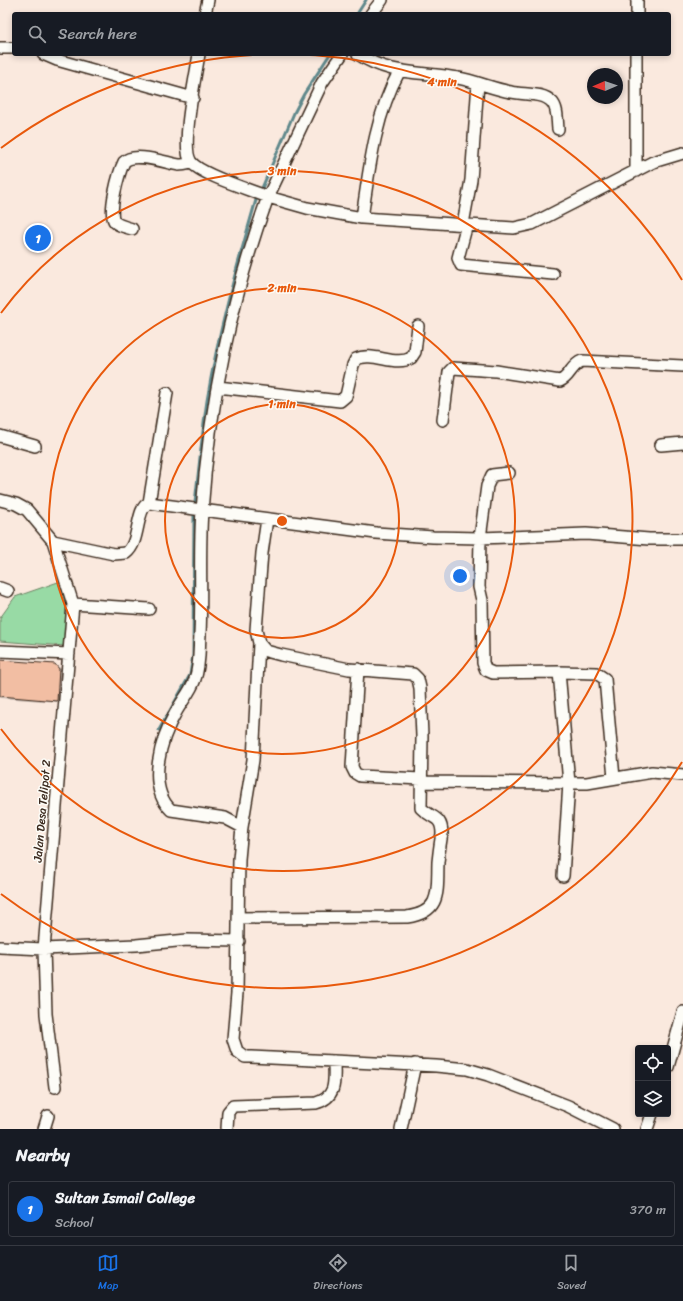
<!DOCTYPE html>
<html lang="en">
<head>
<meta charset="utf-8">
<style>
	body { margin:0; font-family:Sriracha,sans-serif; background:#20242c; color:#f1f3f6 }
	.controls { position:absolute; right:12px; bottom:12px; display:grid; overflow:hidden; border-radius:4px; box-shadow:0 2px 6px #0003 }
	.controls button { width:36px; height:36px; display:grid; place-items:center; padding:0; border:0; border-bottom:1px solid #363941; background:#171b24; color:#f1f3f6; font:20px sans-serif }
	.compass { position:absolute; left:587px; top:68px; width:36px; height:36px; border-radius:50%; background:#171b24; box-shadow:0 2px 6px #0003; rotate:268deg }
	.you { position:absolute; left:460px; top:576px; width:14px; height:14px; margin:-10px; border:3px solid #fff; border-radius:50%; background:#1a73e8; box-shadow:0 0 0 6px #1a73e833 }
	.badge { display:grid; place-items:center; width:26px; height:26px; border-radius:50%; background:#1a73e8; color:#fff; font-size:13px; font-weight:700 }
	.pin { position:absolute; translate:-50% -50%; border:2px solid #fff; box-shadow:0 1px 4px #0006 }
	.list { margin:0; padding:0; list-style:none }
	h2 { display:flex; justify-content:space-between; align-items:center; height:52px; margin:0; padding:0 16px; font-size:17px }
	h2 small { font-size:13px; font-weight:400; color:#9ea1a6 }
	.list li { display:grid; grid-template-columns:26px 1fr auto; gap:12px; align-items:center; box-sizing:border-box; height:56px; margin:0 8px 8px; padding:0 8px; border:1px solid #363941; border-radius:4px }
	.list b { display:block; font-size:15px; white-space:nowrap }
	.list p { margin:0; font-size:13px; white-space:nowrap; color:#9ea1a6 }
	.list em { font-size:13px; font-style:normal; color:#9ea1a6 }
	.icon { flex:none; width:22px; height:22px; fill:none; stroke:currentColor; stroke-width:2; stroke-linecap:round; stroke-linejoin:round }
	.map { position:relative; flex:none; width:683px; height:1129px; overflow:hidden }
	.search { position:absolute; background:#171b24; box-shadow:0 2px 6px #0003; left:12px; right:12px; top:12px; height:44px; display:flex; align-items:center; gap:10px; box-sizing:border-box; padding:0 14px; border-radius:4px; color:#9ea1a6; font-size:15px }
	.sheet { height:116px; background:#171b24 }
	nav { display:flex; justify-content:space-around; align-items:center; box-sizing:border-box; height:56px; border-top:1px solid #363941; background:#171b24; font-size:11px; color:#9ea1a6 }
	nav a { display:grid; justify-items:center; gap:2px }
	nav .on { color:#1a73e8 }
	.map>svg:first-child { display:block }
</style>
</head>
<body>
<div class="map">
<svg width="683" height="1129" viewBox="0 0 683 1129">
	<rect width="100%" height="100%" fill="#fae9de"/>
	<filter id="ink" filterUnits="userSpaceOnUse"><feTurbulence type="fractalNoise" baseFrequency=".025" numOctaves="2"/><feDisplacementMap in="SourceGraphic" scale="8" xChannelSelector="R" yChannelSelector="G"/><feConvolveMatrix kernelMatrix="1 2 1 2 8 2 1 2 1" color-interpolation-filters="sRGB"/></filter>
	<g filter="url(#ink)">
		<!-- green -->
		<path fill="#98daa5" stroke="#6a8262" d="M58 582 68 611 65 646 0 641V618L15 597Z"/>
		<!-- shadow -->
		<path fill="#0003" d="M0 661 55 665 60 668 63 672 61 702 0 698Z"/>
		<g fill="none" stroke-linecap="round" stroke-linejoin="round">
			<!-- stream -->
			<path stroke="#5f888b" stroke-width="3" d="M357 14 366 0
				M262 188 294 113 304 94 330 54
				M195 503C199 469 202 435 207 401 218 333 237 266 256 200
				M159 730 190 675 193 655 194 515"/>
		</g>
		<!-- building -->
		<path fill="#f2bea3" stroke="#3b2a1e" d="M0 660 55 664 59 669 57 701 0 696Z"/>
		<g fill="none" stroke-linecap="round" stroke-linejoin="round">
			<!-- minor casing -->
			<g stroke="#3b2a1e" stroke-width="14">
				<path id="minor" d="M205 14 208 0
					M371 14 382 0
					M637 14V0
					M0 48H14
					M43 54 57 60 193 98
					M199 54C196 75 180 147 191 162 201 175 251 190 268 197L322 83 342 54
					M358 54C390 76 422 71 458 78 476 81 493 89 511 92 524 95 543 92 552 102 558 108 557 121 558 129
					M636 171V54
					M362 218C369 170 375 115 399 72
					M463 224 471 180 478 83
					M467 224 458 258 461 265 553 274
					M132 229C126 227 119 226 115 222 107 214 119 172 124 162 134 151 166 163 179 165 183 165 187 164 191 163
					M218 387 340 401 346 396 353 365 356 359C373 351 395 367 411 358L415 352 418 326
					M443 420 449 372 453 368 496 371 560 381C570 377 571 365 582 361L683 366
					M0 436 35 446
					M661 445 683 443
					M509 473 492 475 487 486 480 538 479 587 482 600 483 663 486 670 493 673 559 672 569 783 563 876
					M0 500 16 504 27 510 53 541 73 604 44 949 46 1014 55 1087
					M149 503 167 393
					M53 541 114 554 126 553C141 542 135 508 149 503L376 533 433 537 480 538 586 534 649 539H683
					M0 588 8 591
					M73 604 149 609
					M259 643 253 760 242 827 239 859 237 993 233 1039 237 1051 245 1057H251L436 1066 467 1069 488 1075 568 1106 613 1129
					M0 651 69 654
					M358 669 352 767 355 773 360 776 421 779
					M559 672 596 673 605 679 614 778
					M421 782 569 783H587L652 772 683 775
					M242 827 225 818 171 810C146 786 161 738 176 712 182 701 191 691 195 679 200 666 199 649 200 635 202 593 199 552 202 511 209 406 232 295 268 197L307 208 362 218 514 228 532 224 653 162 683 153
					M239 918 407 917C442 912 437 891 438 862 439 853 440 843 442 834 442 815 431 819 421 808L422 736 420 688 418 679 413 674 349 669 281 655 266 651 259 643 256 630 262 553 267 519
					M0 947 44 949 136 945 187 940 239 941
					M668 1067 683 1012
					M44 1129 48 1116
					M227 1129 228 1112 233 1106 316 1103C338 1097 334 1079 334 1061
					M401 1129 415 1064
					M647 1129 652 1114"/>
			</g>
			<!-- minor -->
			<use href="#minor" stroke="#fdfcf7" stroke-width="11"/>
		</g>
	</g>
	<!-- distance rings -->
	<g fill="none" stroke="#e8590c" stroke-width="2">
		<circle cx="282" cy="521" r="117"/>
		<circle cx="282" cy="521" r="233"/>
		<path d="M1 313A350 350 0 1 1 1 729"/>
		<path d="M682 762A467 467 0 0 1 1 894M1 148A467 467 0 0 1 278 54M286 54A467 467 0 0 1 682 280"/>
	</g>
	<g text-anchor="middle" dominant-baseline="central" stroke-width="3" stroke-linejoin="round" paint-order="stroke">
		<!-- street labels -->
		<g font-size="12" fill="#3b2a1e" stroke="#fdfcf7">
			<text transform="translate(42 811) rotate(-85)">Jalan Desa Telipot 2</text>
		</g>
	</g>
	<circle cx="282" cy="521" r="6" fill="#e8590c" stroke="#fdfcf7" stroke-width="2"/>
	<g font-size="12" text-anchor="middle" font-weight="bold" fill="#e8590c" stroke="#fdfcf7" stroke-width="3" stroke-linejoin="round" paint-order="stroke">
		<text x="442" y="86">4 min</text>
		<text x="282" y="175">3 min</text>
		<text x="282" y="292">2 min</text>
		<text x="282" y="408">1 min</text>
	</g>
</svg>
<div class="controls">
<button><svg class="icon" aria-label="locate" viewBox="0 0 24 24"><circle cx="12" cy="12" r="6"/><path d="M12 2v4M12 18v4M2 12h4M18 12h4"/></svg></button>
<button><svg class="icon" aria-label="layers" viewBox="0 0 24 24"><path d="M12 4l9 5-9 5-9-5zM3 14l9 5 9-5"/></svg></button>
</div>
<svg class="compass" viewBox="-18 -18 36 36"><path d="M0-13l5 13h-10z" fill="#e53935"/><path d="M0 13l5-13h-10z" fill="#9ea1a6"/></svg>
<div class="you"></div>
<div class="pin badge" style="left:38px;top:238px">1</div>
<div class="search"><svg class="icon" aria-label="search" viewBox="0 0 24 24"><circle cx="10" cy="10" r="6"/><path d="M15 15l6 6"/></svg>Search here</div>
</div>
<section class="sheet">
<h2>Nearby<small></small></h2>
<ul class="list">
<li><span class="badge">1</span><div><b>Sultan Ismail College</b><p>School</p></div><em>370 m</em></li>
</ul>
</section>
<nav>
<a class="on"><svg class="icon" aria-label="map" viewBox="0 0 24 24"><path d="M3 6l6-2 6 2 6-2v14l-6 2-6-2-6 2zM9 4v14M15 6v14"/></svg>Map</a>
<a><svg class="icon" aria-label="directions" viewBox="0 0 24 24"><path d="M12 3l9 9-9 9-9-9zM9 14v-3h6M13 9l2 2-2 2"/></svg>Directions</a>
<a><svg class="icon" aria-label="saved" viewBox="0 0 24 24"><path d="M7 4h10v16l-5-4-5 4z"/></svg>Saved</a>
</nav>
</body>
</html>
